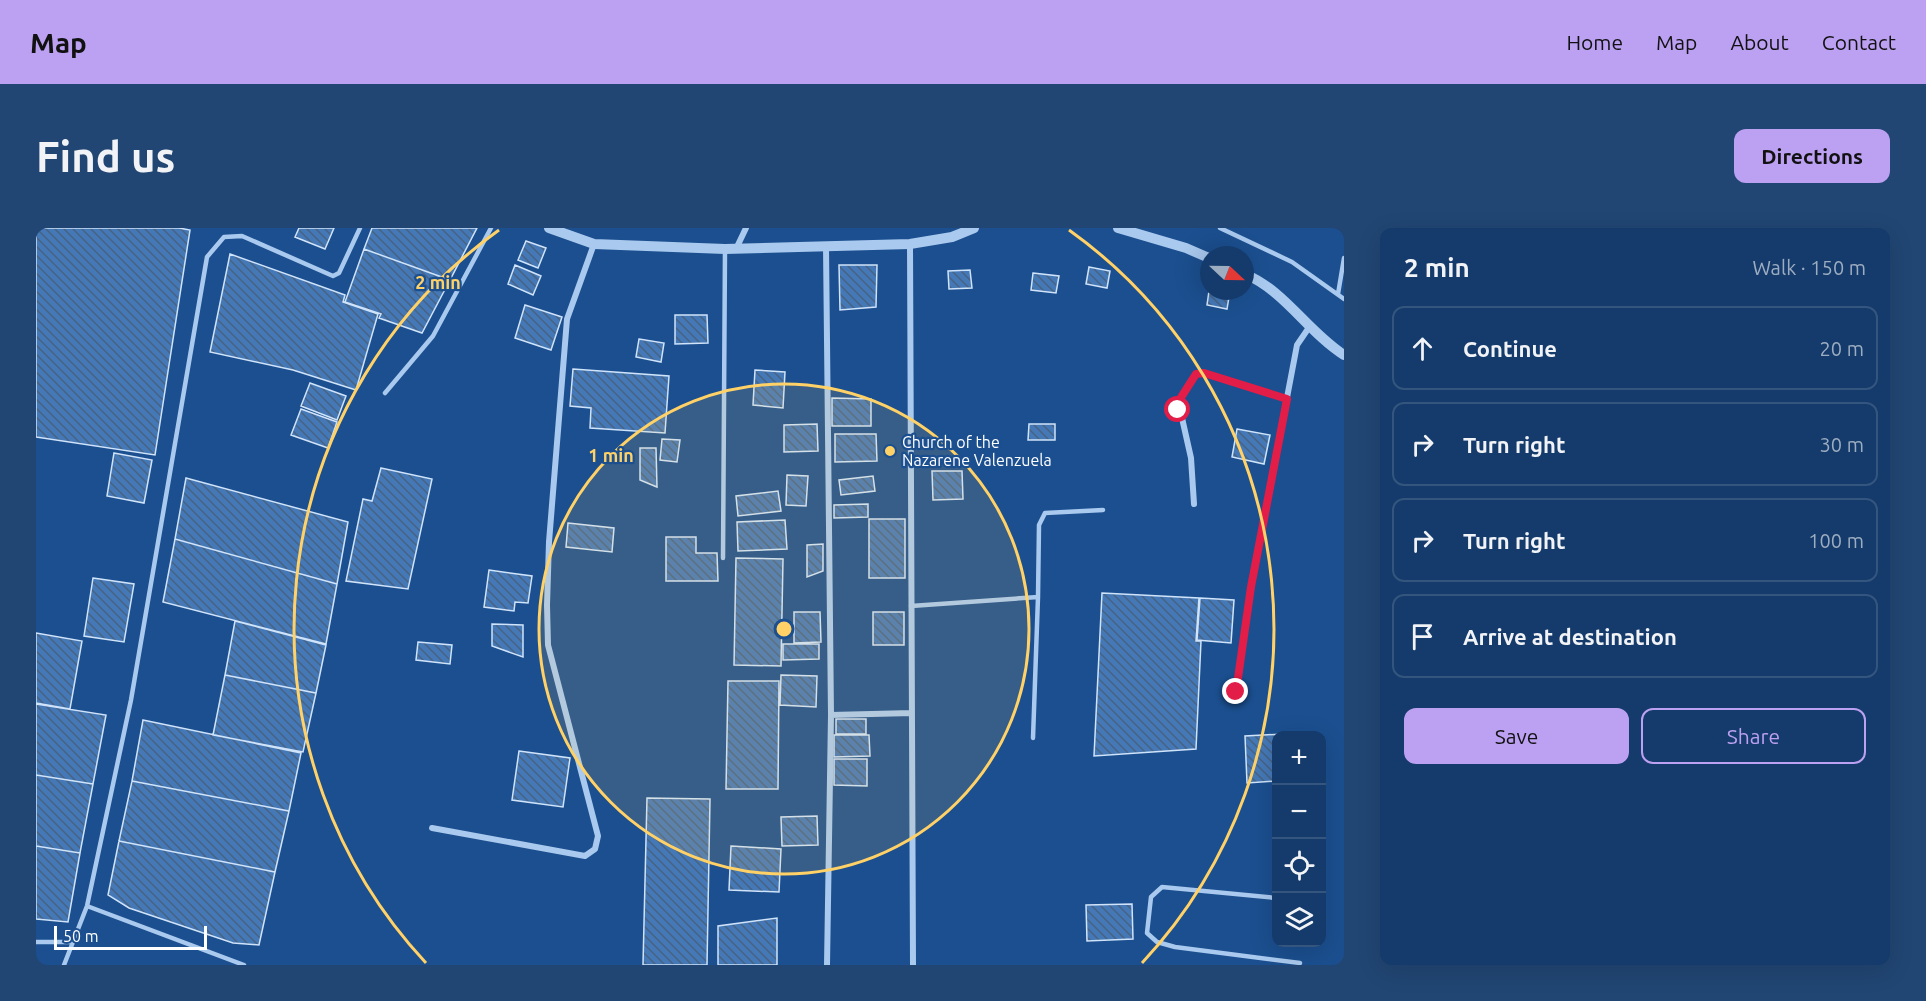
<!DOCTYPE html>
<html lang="en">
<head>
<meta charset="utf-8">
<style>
	body { margin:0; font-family:Ubuntu,sans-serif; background:#214673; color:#f1f3f6 }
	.controls { position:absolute; right:18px; bottom:18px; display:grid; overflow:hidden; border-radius:12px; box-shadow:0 6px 24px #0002 }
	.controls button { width:54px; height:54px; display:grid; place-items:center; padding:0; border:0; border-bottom:2px solid #33557e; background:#143b6b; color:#f1f3f6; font:30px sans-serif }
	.compass { position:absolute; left:1164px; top:18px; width:54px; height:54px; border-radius:50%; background:#143b6b; box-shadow:0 6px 24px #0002; rotate:112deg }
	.scale { position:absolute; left:18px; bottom:15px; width:153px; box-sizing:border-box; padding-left:6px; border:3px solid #fff; border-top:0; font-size:16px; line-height:21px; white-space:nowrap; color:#fff; -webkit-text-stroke:4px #1b4f8f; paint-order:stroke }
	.stop { position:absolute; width:18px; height:18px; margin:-14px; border:4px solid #e11d48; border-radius:50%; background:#fff }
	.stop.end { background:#e11d48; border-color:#fff; box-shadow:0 2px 6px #0008 }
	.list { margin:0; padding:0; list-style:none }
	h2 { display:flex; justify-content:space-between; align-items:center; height:78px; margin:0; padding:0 24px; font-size:26px }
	h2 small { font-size:20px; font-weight:400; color:#9dadc1 }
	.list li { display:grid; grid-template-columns:39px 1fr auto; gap:18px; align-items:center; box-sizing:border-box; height:84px; margin:0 12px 12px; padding:0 12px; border:2px solid #33557e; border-radius:12px }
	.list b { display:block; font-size:22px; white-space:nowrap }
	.list em { font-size:20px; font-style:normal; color:#9dadc1 }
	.actions { display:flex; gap:12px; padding:18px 24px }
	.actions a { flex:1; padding:14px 0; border:2px solid #bca0f2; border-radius:12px; text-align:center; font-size:21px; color:#bca0f2 }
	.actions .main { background:#bca0f2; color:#111 }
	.icon { flex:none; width:33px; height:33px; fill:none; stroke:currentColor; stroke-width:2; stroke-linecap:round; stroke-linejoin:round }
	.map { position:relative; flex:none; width:1308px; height:737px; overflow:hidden; border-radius:12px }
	header { display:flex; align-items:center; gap:36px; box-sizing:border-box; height:84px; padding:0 30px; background:#bca0f2; color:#111 }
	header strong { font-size:28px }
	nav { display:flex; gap:33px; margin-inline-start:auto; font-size:21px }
	.intro { display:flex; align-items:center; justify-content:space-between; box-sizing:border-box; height:144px; padding:0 36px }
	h1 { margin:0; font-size:42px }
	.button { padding:15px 27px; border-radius:12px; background:#bca0f2; color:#111; font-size:21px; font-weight:700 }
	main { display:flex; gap:36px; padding:0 36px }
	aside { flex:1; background:#143b6b; border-radius:12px; box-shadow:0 6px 24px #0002 }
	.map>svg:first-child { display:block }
</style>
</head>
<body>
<header>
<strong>Map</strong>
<nav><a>Home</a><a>Map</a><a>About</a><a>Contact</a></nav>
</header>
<div class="intro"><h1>Find us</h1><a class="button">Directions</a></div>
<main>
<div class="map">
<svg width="1308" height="737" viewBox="0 0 1308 737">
	<defs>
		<pattern id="building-back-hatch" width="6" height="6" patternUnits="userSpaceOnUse" patternTransform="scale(1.5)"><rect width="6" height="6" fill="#4478b7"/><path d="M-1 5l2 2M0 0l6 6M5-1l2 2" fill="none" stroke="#486282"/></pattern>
	</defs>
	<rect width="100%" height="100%" fill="#1b4f8f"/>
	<!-- building -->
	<path fill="url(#building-back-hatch)" stroke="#cfe3fa" stroke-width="1.5" d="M0 0H143L154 2 119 227 0 209Z
		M263 0H298L289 21 259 9Z
		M336 0H441L414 52 328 21Z
		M490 13 510 20 502 40 482 32Z
		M328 21 414 52 386 105 343 90 345 86 309 74Z
		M194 26 309 67 307 74 342 86 320 162 257 142 174 124Z
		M479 37 505 48 497 67 472 56Z
		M803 37H841L840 79 804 82Z
		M1053 39 1074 43 1071 60 1050 56Z
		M934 42 936 60 913 61 912 43Z
		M997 45 1023 48 1020 65 995 62Z
		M1173 63H1194L1191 81 1171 77Z
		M489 77 526 89 515 122 479 110Z
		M639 87H671L672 115 639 116Z
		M603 111 628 115 625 134 600 129Z
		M537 141 633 148 629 205 554 200 555 180 534 178Z
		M719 142 749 144 747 180 717 177Z
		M274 155 310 168 301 192 265 178Z
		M796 170 835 171V198H796Z
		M265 181 301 194 292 220 255 207Z
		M781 196 782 223 748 224V197Z
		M993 196H1019V212H992Z
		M1201 201 1234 207 1228 236 1196 229Z
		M799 206H840L841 233 799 234Z
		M626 211 644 212 641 234 624 232Z
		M604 220H620L621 259 604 252Z
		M78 225 116 232 108 275 71 268Z
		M345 240 396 251 372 361 310 353 327 271 336 273Z
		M896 243H926L927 271 897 272Z
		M751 247 772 248 770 278 750 277Z
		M837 248 839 263 805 267 803 252Z
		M150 250 312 294 301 356 139 311Z
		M742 263 745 283 702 288 700 268Z
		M832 276V289L798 290V277Z
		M833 291H869V350H833Z
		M749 292 751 321 702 323 701 294Z
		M532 295 578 300 576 324 530 319Z
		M630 309H660V325H681L682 353H630Z
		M139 311 301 356 290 416 127 374Z
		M787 316V343L771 349V317Z
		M700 330 747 331 745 438 698 437Z
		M453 342 496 348 492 375 479 374 478 383 448 379Z
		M57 350 98 356 88 414 48 408Z
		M1066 365 1163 370 1160 413H1165L1160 521 1058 528Z
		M1164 370 1198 372 1195 415 1161 412Z
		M758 384H784L785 414 758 415Z
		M837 384H868V417H837Z
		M199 393 290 417 280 465 189 447Z
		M456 396 487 397V429L456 418Z
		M0 405 46 413 34 481 0 475Z
		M382 414 416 417 414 436 380 432Z
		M747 416H783V431L747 432Z
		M189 447 280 465 267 524 177 507Z
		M745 447 781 448 780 479 744 477Z
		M692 453H743L742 561H690Z
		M0 476 70 487 57 556 0 547Z
		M800 491H830V506H800Z
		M107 492 265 525 253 583 96 553Z
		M1266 505V508H1240V553L1211 555 1209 508Z
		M798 507H833L834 528 798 529Z
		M483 523 534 530 527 579 476 572Z
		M798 531H831V558L798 557Z
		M0 547 57 556 44 625 0 618Z
		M96 553 253 583 239 644 83 613Z
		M611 570 674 571 671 737H607Z
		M781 588 782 617 746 618 745 589Z
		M83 613 239 644 223 717 197 715 93 680 72 667Z
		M0 618 44 625 32 694 0 691Z
		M695 618 745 621 743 664 693 662Z
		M1096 676 1097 711 1051 713 1050 677Z
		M741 690V737H682V698Z"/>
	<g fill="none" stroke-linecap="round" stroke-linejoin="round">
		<!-- service -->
		<path stroke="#a9c9ee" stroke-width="4.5" d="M1184 0 1256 34 1308 71
			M1302 66 1308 30
			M349 165 397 108 455 0
			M687 330 689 21
			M875 378 1002 369 1003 297 1009 285 1067 282
			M997 510 1002 369
			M1240 670 1126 659 1115 669 1111 705 1121 714 1139 719 1264 735
			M51 678 208 737
			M0 714H36
			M28 737 51 678 95 472 171 29 188 9 206 8 297 48 303 45 324 0"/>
		<!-- minor -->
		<path stroke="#a9c9ee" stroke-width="6" d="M874 16 877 737
			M790 19 795 487 791 737
			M700 21 710 0
			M1158 276 1155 230 1146 190 1142 182 1144 171 1160 146 1168 145 1251 171
			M1200 464 1215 359 1261 117 1274 98
			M795 487 876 485
			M396 600 549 628 559 621 562 608 512 417 511 377 513 314 531 91 558 16"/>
		<!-- tertiary -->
		<path stroke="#a9c9ee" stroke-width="10" d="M513 0 558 16 689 21 874 16 916 9 938 0
			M1082 0 1150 20 1173 30
			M1209 46C1249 63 1272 104 1308 127"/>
	</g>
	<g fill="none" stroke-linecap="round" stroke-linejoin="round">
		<!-- route -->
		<path stroke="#e11d48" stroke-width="8" d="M1142 182 1144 171 1160 146 1168 145 1251 171 1215 359 1200 464"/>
	</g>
	<!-- distance rings -->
	<circle cx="748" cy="401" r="245" fill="#ffd166" fill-opacity=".12"/>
	<g fill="none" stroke="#ffd166" stroke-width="3">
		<circle cx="748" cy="401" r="245"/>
		<path d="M390 735A490 490 0 0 1 463 2M1033 2A490 490 0 0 1 1106 735"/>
	</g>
	<!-- markers -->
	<circle fill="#ffd166" stroke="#1b4f8f" stroke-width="2" cx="854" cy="223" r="6"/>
	<g text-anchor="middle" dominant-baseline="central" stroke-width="4.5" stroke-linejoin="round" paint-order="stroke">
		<!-- poi labels -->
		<g font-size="16" fill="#fff" stroke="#1b4f8f" text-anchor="start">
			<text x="866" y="214">Church of the<tspan x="866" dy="18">Nazarene Valenzuela</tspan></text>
		</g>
	</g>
	<circle cx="748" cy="401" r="9" fill="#ffd166" stroke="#1b4f8f" stroke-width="3"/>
	<g font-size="18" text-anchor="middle" font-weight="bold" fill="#ffd166" stroke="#1b4f8f" stroke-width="4.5" stroke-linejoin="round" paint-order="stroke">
		<text x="402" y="61">2 min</text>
		<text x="575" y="234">1 min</text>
	</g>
</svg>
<div class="controls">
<button>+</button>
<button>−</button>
<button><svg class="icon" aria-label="locate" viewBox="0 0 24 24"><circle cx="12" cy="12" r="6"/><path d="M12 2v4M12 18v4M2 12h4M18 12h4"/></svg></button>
<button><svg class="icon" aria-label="layers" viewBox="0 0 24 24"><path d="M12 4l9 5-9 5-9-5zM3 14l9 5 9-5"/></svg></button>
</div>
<svg class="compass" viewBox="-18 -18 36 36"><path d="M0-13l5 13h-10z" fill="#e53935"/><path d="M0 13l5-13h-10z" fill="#9dadc1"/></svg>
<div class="scale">50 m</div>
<div class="stop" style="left:1142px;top:182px"></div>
<div class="stop end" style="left:1200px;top:464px"></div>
</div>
<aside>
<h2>2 min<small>Walk · 150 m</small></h2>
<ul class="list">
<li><svg class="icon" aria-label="ahead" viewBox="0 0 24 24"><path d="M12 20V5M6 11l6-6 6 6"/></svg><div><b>Continue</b></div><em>20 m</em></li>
<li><svg class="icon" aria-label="right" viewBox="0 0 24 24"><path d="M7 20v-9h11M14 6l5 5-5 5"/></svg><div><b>Turn right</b></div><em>30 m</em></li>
<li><svg class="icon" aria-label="right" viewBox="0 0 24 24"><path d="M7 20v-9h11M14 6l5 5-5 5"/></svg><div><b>Turn right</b></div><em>100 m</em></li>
<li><svg class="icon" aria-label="arrive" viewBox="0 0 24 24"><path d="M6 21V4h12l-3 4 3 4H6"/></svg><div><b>Arrive at destination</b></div></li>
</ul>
<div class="actions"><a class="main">Save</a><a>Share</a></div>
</aside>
</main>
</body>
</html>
